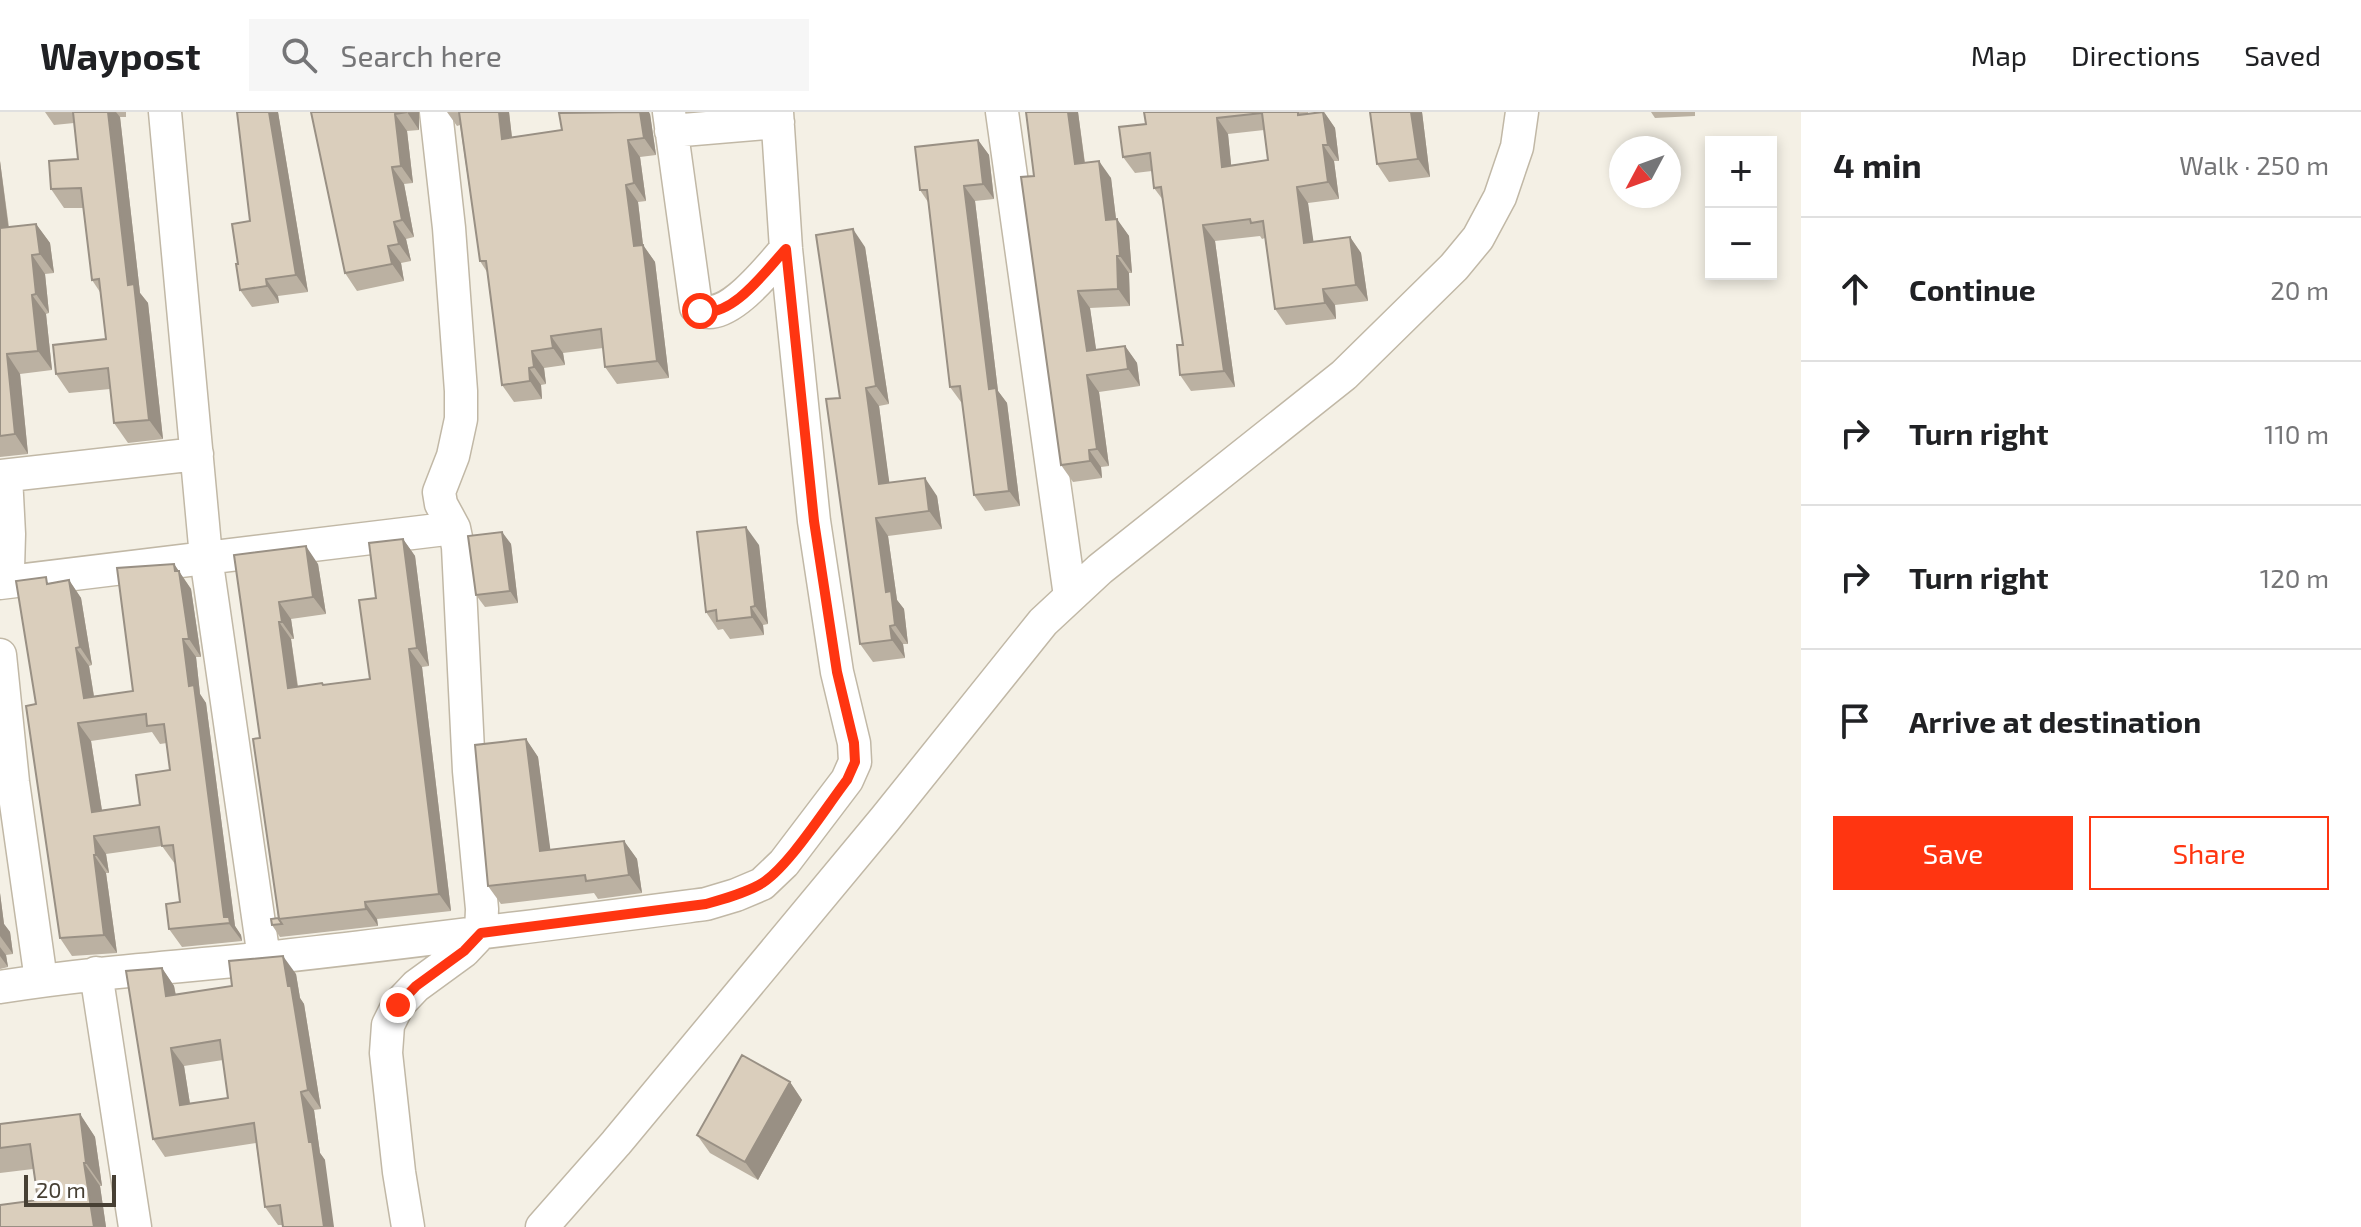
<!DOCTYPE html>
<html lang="en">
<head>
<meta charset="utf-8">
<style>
	body { margin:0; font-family:"Exo 2",sans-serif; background:#f6f6f6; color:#202124 }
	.controls { position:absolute; right:24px; top:24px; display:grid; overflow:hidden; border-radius:0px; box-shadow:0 4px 12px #0003 }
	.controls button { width:72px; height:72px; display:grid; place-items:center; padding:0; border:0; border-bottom:2px solid #e0e0e0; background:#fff; color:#202124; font:40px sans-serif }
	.compass { position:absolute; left:1609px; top:24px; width:72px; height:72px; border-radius:50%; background:#fff; box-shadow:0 4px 12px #0003; rotate:229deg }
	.scale { position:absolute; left:24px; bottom:20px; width:92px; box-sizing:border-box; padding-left:8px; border:4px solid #474034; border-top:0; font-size:22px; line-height:28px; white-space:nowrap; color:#474034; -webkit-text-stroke:6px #fff; paint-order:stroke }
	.stop { position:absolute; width:24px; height:24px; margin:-18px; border:6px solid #ff3511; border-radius:50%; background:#fff }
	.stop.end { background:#ff3511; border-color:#fff; box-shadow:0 2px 8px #0008 }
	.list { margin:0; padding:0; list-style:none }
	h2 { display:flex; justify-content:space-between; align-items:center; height:104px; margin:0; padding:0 32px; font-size:34px }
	h2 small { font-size:26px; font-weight:400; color:#757577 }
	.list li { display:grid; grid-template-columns:52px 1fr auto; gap:24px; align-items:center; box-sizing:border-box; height:144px; padding:0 32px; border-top:2px solid #e0e0e0 }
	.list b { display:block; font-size:30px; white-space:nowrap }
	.list em { font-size:26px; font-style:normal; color:#757577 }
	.actions { display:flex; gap:16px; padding:24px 32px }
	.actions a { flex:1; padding:18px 0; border:2px solid #ff3511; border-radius:0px; text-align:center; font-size:28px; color:#ff3511 }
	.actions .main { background:#ff3511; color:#fff }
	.icon { flex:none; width:44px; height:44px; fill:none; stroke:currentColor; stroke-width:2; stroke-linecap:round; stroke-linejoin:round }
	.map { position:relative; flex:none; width:1801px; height:1115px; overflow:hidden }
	header { display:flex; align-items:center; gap:48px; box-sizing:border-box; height:112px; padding:0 40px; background:#fff; border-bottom:2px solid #e0e0e0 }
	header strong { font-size:38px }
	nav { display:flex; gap:44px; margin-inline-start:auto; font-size:28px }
	.search { width:560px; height:72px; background:#f6f6f6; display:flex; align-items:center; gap:20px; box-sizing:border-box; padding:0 28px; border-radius:0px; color:#757577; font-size:30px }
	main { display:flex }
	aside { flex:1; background:#fff }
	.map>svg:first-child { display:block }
</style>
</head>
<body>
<header>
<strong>Waypost</strong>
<div class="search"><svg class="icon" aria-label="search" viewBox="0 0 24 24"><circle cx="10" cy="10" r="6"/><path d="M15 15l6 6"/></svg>Search here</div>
<nav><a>Map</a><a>Directions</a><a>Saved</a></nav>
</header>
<main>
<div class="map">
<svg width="1801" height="1115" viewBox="0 0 1801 1115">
	<rect width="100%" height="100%" fill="#f4f0e5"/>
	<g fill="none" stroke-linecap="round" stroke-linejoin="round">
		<!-- minor casing -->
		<g stroke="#c1b8a6" stroke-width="35">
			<path id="minor" d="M165 0 206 445 264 846
				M669 0 696 195C723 217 769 156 786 137
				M1002 0 1070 484
				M671 19 778 10
				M0 364 197 342
				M0 464 8 457 9 422 6 364
				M0 471 454 416
				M0 543 13 670 41 868
				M96 861 135 1115
				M0 875C88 861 177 855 266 846 413 830 559 811 706 792L736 783 762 772 784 751 847 668 855 650 854 631 837 560 814 409 786 137 777 0
				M408 1115 399 1060 386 941 388 913 398 893 416 874 464 839 481 821 482 797 469 659 458 435 454 416 441 392 439 380 453 344 461 307V279L449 116 436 0
				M542 1115 616 1031 885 707 1043 510 1100 457 1344 263 1454 155 1478 126 1500 85 1517 35 1522 0"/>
		</g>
		<!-- minor -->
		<use href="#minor" stroke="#fff" stroke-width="32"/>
	</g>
	<!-- wall -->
	<path fill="#bbb1a2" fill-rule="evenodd" d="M45 0H126V5H120L140 181 148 191 163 327 128 331 114 311 110 277 69 281 56 262 106 227 100 180 92 168 84 96H64L51 77 78 47 74 11 54 13Z
		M237 0H278L308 180 278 184 279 191 252 195 240 178 238 152 250 109Z
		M311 0H419V18L407 19 413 71 404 72 414 125 406 127 411 149 401 151 404 169 357 179 345 161Z
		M447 0H509L512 25 562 18 650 2 656 43 640 45 646 89 638 90 643 133 655 150 669 266 617 272 605 255 603 236 563 241 565 253 544 256 546 272 541 273 542 287 514 290 502 273 487 160 480 149 460 13 457 14Z
		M1026 0H1078L1085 51 1111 66 1116 107 1129 124 1132 161H1129L1130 194 1090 196 1096 238 1125 234 1137 251 1140 274 1099 280 1109 354 1101 355 1102 366 1073 370 1061 353 1034 64Z
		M1144 0H1308V2L1324 0 1335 16 1339 49H1334L1339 87 1308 91 1313 130 1350 125 1361 141 1368 189 1335 193 1336 207 1286 213 1275 197 1265 126 1262 127 1260 124 1215 129 1235 275 1191 279 1180 263 1183 233 1163 88 1154 76 1152 59 1135 61 1123 45 1146 12ZM1264 18 1268 48 1231 53 1228 22Z
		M1370 0H1422L1430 65 1389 70 1377 52Z
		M1651 0H1695V4L1655 6Z
		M978 28 989 43 994 87 975 89 998 279 1007 291 1020 394 985 399 974 383 962 290H961L950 275 928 90 920 78Z
		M0 49 9 115 36 112 50 131 54 161 45 162 49 201 46 202 52 258 20 262 28 342 0 345Z
		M865 135 889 292 879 294 889 371 937 384 942 417 888 424 897 488 904 497 908 532H903L905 546 873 550 860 532 840 286Z
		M502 420 511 432 518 491 485 495 476 483Z
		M403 427 415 444 429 554 422 555 451 799 377 807 378 814 280 825 272 813 278 806 260 626 234 443 318 452 326 502 291 507 294 527H291L298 574 322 571 324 573 370 567 376 486Z
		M759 433 768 512 763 513 764 523 730 527 723 517 718 518 706 500Z
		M174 452 191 477 201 545H196L200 582 206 591 235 814 241 823 242 829 182 835 169 817 180 790 175 752 162 734 106 742 109 761H106L117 841 72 844 60 826 36 592 50 471 69 468 81 486 92 553 89 554 94 584 133 579ZM152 620 160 632 167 631 170 658 140 693 102 698 91 629Z
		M526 627 538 645 550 738 624 729 637 747 642 781 598 787 594 781 501 792 488 774Z
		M0 781 4 812 10 820 13 842 6 843 8 855 0 857Z
		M162 856 174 874 176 883 232 874 296 862 300 886 304 892 321 997 314 998 320 1041 325 1048 283 1113H278L265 1095 256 1031 165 1045 153 1027ZM223 948 228 986 190 992 184 954Z
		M790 970 802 988 758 1068 710 1041 697 1023Z
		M80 1002 95 1025 102 1074H100L106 1115H0L38 1088 33 1057 0 1061V1012Z"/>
	<!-- shaded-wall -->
	<path fill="#999084" d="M108 0H116L120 5 140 181 148 191 163 327 149 308 128 173Z
		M269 0H278L308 180 296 163Z
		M407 0H419V18Z
		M499 0H509L514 44 502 27Z
		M640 0H649L650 2 656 43 644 26Z
		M1068 0H1078L1087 69 1075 52Z
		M1324 0 1335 16 1339 49 1328 33Z
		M1411 0H1422L1430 65 1418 47Z
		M395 2 407 19 413 71 401 54Z
		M1217 6 1228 22 1233 71 1222 55Z
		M628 28 640 45 646 89 634 71Z
		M978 28 989 43 994 87 983 72Z
		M1323 33 1334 49 1339 87 1328 70Z
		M0 49 11 136 0 120Z
		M1099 49 1111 66 1118 123 1117 107 1129 124 1132 161 1120 144 1106 108Z
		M392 55 404 72 414 125 402 108Z
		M626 73 638 90 643 133 655 150 669 266 657 249 634 134Z
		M964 74 975 89 998 279 1007 291 1020 394 1009 379 989 277Z
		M1297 75 1308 91 1316 147 1304 131Z
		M394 110 406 127 411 149 399 132Z
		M36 112 50 131 54 161 40 142Z
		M1203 113 1215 129 1235 275 1224 259Z
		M853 117 865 135 889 292 876 274Z
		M1350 125 1361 141 1368 189 1356 173Z
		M388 134 401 151 404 169 392 152Z
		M32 143 45 162 49 201 36 182Z
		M1117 144 1129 161 1130 194 1118 177Z
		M266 167 278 184 279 191 267 174Z
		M1323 177 1335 193 1336 207 1325 191Z
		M1078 179 1090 196 1099 257 1087 239Z
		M32 183 46 202 52 258 38 239Z
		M551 224 563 241 565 253 553 236Z
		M1125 234 1137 251 1140 274 1128 257Z
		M532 239 544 256 546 272 534 255Z
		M7 242 20 262 28 342 15 322Z
		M529 256 541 273 542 287 530 269Z
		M1087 263 1099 280 1109 354 1097 337Z
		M866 276 879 294 892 390 879 372Z
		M1089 338 1101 355 1102 366 1090 349Z
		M925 366 937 384 942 417 929 399Z
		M876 406 888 424 897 488 904 497 908 532 895 513 886 480Z
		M746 415 759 433 768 512 755 494Z
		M502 420 511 432 518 491 510 479Z
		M403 427 415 444 429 554 417 536Z
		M306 434 318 452 326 502 313 485Z
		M174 452 191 477 201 545 189 527Z
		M69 468 81 486 92 553 80 535Z
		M279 490 291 507 294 527 282 510Z
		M751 495 763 513 764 523 752 505Z
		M279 510 291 527 300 593 288 576Z
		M890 514 903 532 905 546 892 528Z
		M183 527 196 545 200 582 206 591 235 814 241 823 242 829 224 805 189 574Z
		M76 536 89 554 97 604 84 586Z
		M409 537 422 555 451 799 439 782Z
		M78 611 91 629 105 718 92 700Z
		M526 627 538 645 553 757 540 739Z
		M94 724 106 742 109 761 96 743Z
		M624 729 637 747 642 781 629 763Z
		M94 743 106 761 117 841 104 823Z
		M0 781 4 812 10 820 13 842 0 824Z
		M365 790 377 807 378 814 366 797Z
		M0 835 6 843 8 855 0 844Z
		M283 844 296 862 300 886 304 892 321 997 308 978 288 874Z
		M162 856 174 874 179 902 166 884Z
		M171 936 184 954 193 1011 180 993Z
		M790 970 802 988 758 1068 745 1050Z
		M301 980 314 998 320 1041 325 1048 334 1115H324Z
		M80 1002 95 1025 102 1074 86 1051Z
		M84 1051 100 1074 106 1115H94Z"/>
	<!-- building -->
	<path fill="#dacebc" stroke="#999084" stroke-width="2" fill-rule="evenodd" d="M73 0H108L128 173 134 172 149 308 114 311 108 256 56 262 53 233 106 227 99 167 92 168 81 76 51 77 49 49 78 47Z
		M237 0H269L296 163 266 167 267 174 240 178 236 152H238L232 112 250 109Z
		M311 0H407L395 2 401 54 392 55 402 108 394 110 399 132 388 134 392 152 345 161Z
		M459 0H499L502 27 562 18 559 1 640 0 644 26 628 28 634 71 626 73 634 134 643 133 657 249 605 255 601 217 551 224 553 236 532 239 534 255 529 256 530 269 502 273 486 149H480Z
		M1026 0H1068L1075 52 1099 49 1106 108 1117 107 1120 144H1117L1118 177 1078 179 1087 239 1125 234 1128 257 1087 263 1097 337 1089 338 1090 349 1061 353 1021 65 1034 64Z
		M1144 0H1298V3L1323 0 1328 33H1323L1328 70 1297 75 1304 131 1350 125 1356 173 1323 177 1325 191 1275 197 1263 109 1251 111 1250 107 1203 113 1224 259 1180 263 1177 233H1183L1161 75 1154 76 1150 41 1123 45 1119 15 1146 12ZM1262 1 1268 48 1222 55 1217 6Z
		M1370 0H1411L1418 47 1377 52Z
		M978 28 983 72 964 74 989 277 996 276 1009 379 974 383 960 274 950 275 927 78H920L915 35Z
		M36 112 40 142 32 143 36 182 32 183 38 239 7 242 15 322 0 324V116Z
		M853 117 876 274 866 276 879 372 925 366 929 399 876 406 886 480 891 479 895 513 890 514 892 528 860 532 826 287 840 286 816 123Z
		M746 415 755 494 751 495 752 505 717 509 716 498 706 500 697 420Z
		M502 420 510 479 476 483 468 424Z
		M403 427 417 536 409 537 439 782 365 790 366 797 279 807 253 627 260 626 234 443 306 434 313 485 279 490 282 510H279L288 576 322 571 323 573 370 567 359 488 376 486 369 431Z
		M174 452 175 459H179L189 527H183L189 574 194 573 224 805H229L230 811 169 817 166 792 180 790 173 733 162 734 159 715 94 724 96 743H94L104 823 60 826 26 594 36 592 16 469 46 465 47 472 69 468 80 535 76 536 84 586 133 579 117 456ZM146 602 147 614 164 612 170 658 136 663 140 693 92 700 78 611Z
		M526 627 540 739 624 729 629 763 586 769 585 763 488 774 475 633Z
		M278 806 282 812 272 813 271 807Z
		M283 844 288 874H291L308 978 301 980 309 1030H312L324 1115H283L280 1093 265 1095 254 1011 153 1027 126 859 162 856 166 884 232 874 229 849ZM220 928 228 986 180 993 171 936Z
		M742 943 790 970 745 1050 697 1023Z
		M80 1002 86 1051H84L94 1115H0V1093L38 1088 30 1032 0 1036V1012Z"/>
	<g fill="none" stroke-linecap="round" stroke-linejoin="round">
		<!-- route -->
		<path stroke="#ff3511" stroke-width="10" d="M398 893 416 874 464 839 481 821 706 792C724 787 742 782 759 773 787 758 826 695 847 668L855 650 854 631 837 560 814 409 786 137C766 158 732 207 700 199"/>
	</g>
</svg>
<div class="controls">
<button>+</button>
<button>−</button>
</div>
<svg class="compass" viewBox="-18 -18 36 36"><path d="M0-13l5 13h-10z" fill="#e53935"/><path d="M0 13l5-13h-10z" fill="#757577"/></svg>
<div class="scale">20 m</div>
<div class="stop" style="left:700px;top:199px"></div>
<div class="stop end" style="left:398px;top:893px"></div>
</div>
<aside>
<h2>4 min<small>Walk · 250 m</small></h2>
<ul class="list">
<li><svg class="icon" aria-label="ahead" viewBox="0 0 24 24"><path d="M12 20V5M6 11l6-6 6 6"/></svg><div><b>Continue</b></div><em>20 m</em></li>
<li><svg class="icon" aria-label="right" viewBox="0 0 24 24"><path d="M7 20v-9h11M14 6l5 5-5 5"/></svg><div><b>Turn right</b></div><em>110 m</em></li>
<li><svg class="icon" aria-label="right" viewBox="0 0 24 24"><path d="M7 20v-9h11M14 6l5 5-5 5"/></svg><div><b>Turn right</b></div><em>120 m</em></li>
<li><svg class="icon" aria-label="arrive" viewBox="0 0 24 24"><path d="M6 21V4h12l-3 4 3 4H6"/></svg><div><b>Arrive at destination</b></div></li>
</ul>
<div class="actions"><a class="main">Save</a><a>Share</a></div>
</aside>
</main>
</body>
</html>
